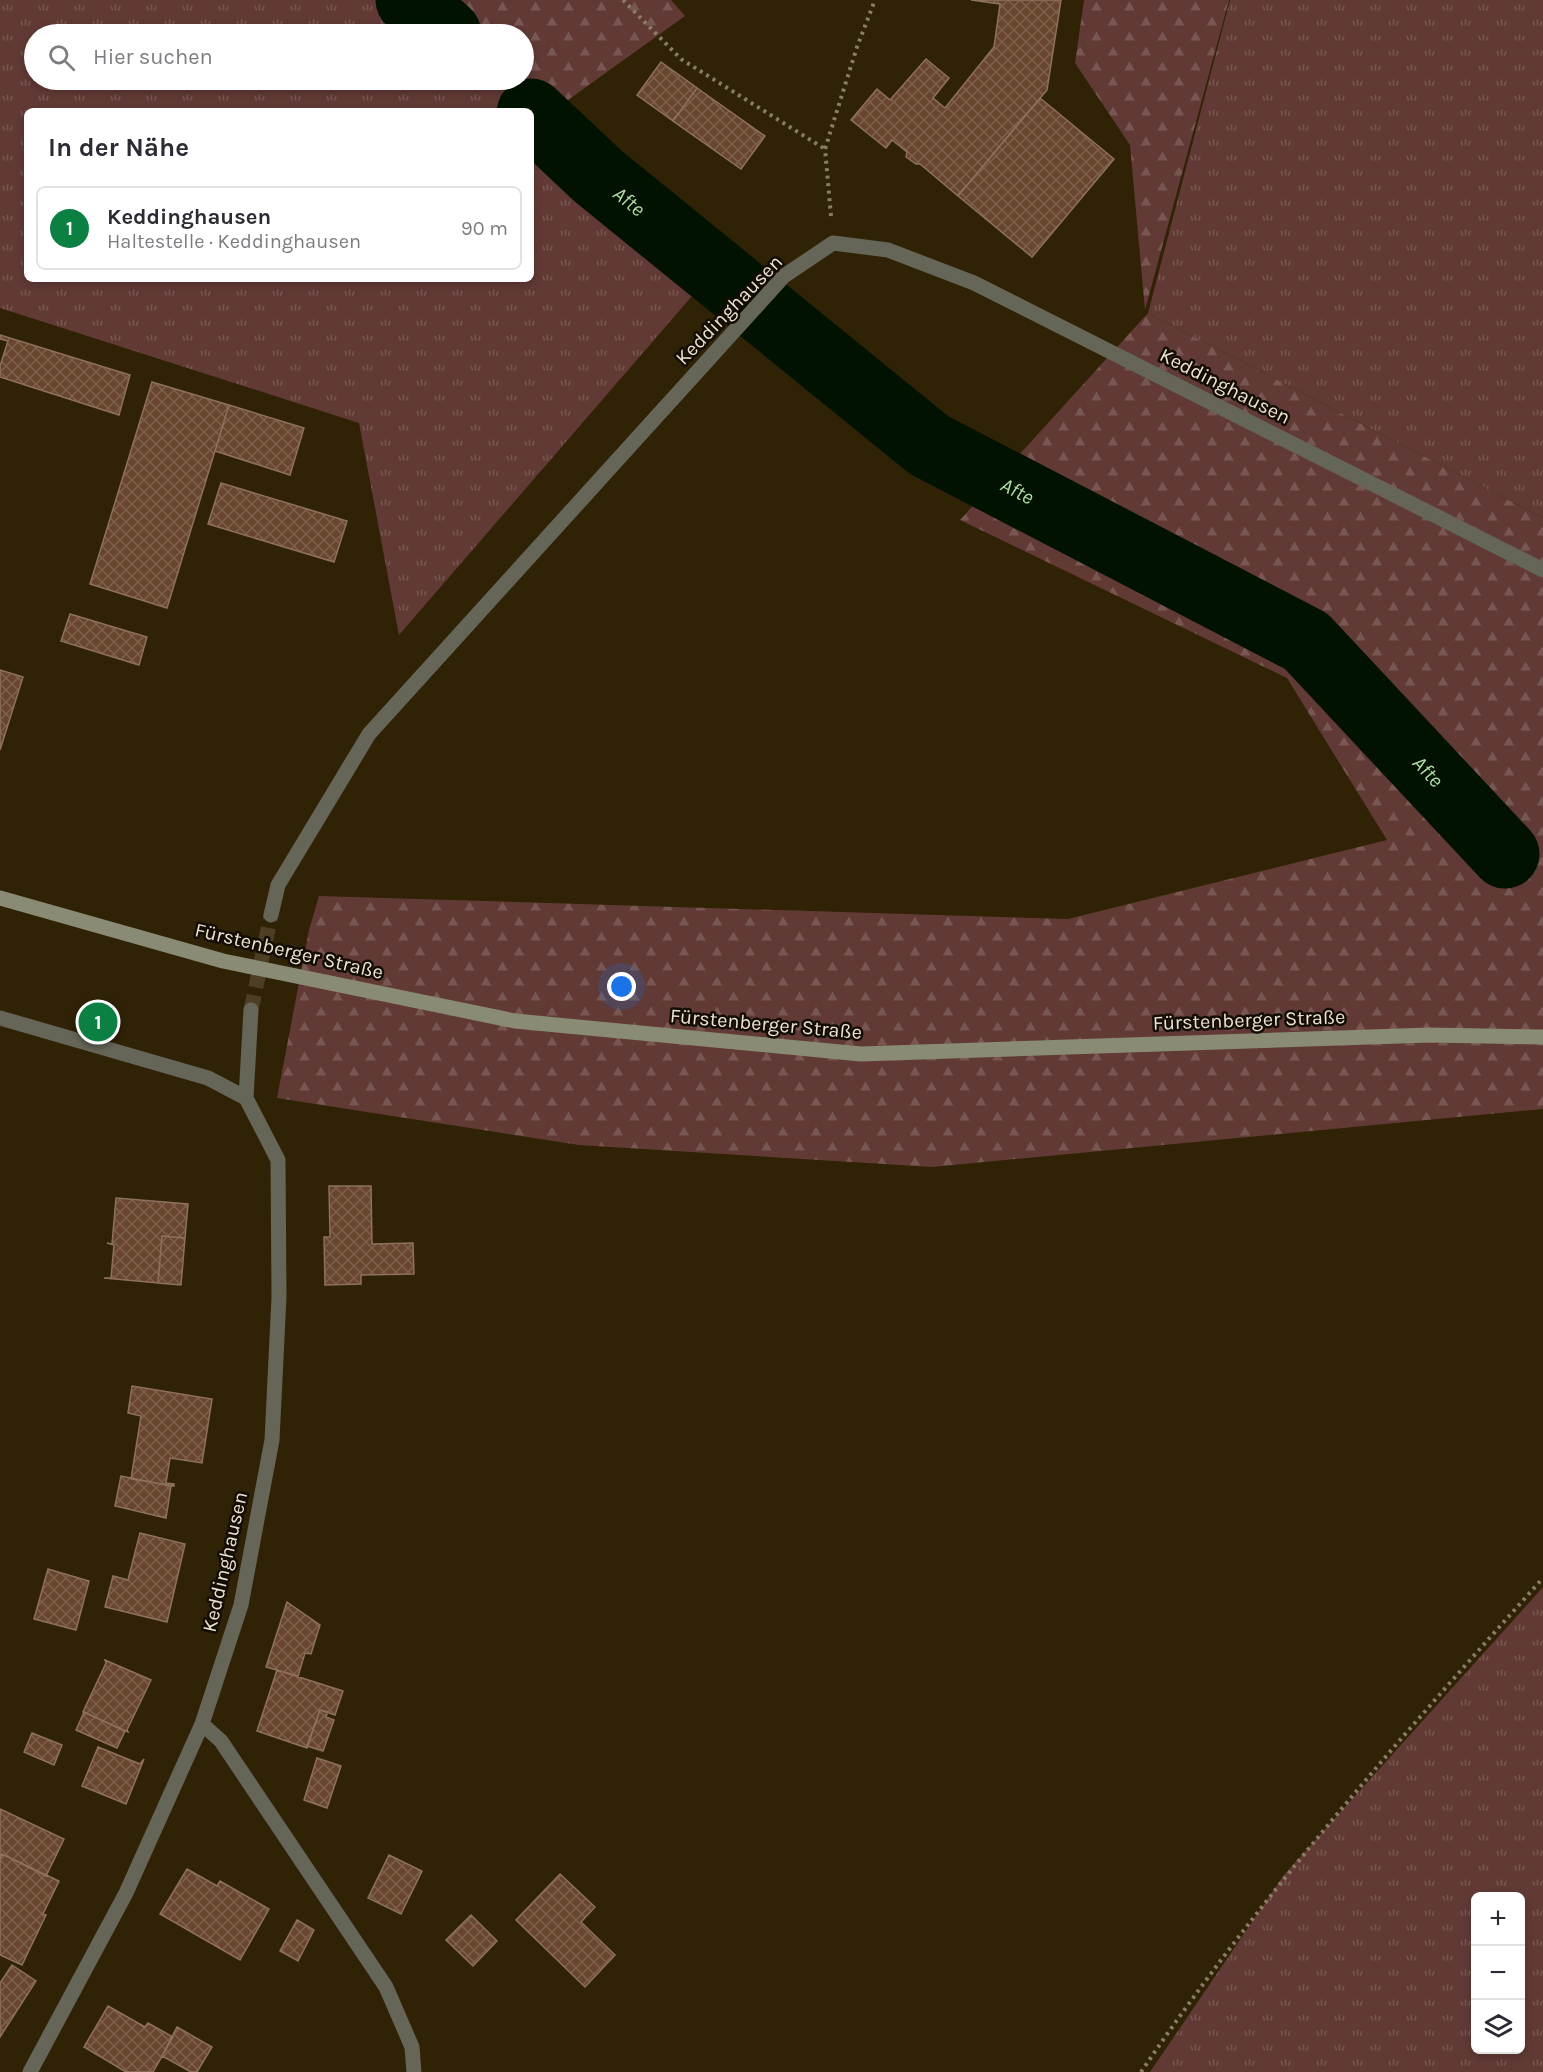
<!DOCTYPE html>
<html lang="de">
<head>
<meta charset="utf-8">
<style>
	body { margin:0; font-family:Karla,sans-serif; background:#f7f7f7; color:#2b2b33 }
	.controls { position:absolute; right:18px; bottom:18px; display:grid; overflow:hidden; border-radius:9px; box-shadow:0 3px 9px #0003 }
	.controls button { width:54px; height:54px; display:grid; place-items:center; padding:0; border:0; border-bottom:2px solid #e1e1e2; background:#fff; color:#2b2b33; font:30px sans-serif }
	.you { position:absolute; left:622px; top:987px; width:21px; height:21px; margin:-15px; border:4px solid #fff; border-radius:50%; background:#1a73e8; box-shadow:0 0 0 9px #1a73e833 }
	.badge { display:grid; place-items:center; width:39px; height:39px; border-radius:50%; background:#0b8043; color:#fff; font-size:20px; font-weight:700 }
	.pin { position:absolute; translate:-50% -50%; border:3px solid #fff; box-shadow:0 2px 6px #0006 }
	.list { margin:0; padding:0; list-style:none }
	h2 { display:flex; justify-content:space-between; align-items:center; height:78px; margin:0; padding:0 24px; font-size:26px }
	h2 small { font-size:20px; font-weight:400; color:#7c7c81 }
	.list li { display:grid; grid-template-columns:39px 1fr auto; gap:18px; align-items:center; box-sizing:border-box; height:84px; margin:0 12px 12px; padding:0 12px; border:2px solid #e1e1e2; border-radius:9px }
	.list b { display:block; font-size:22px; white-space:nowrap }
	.list p { margin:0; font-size:20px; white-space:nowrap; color:#7c7c81 }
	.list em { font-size:20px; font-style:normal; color:#7c7c81 }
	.icon { flex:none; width:33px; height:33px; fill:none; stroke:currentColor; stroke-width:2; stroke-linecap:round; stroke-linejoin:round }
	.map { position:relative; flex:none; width:1543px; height:2072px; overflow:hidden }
	.search { position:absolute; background:#fff; box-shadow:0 3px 9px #0003; left:24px; top:24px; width:510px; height:66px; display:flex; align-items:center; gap:15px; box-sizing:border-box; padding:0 21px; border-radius:33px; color:#7c7c81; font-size:22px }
	.panel { position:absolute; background:#fff; box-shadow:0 3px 9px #0003; left:24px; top:108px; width:510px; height:174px; border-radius:9px }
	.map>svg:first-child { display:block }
</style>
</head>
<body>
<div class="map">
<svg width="1543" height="2072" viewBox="0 0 1543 2072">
	<defs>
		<pattern id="grass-tufts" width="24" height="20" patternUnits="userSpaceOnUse" patternTransform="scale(1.5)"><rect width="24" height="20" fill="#613a35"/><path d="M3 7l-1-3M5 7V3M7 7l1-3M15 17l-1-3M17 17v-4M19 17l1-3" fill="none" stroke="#785651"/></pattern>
		<pattern id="forest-firs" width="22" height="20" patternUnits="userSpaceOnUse" patternTransform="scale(1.5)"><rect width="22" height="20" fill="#613a35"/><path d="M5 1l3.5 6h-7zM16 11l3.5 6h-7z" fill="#785651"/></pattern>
		<pattern id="building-cross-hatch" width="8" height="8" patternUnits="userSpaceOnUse" patternTransform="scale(1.5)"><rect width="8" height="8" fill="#68462e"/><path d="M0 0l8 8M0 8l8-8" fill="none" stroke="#7e604b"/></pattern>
	</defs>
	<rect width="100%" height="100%" fill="#302205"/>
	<!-- grass -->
	<path fill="url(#grass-tufts)" fill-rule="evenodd" d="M0 0H448L485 34H34V80H524V71L730 252 399 635 359 423 0 308ZM27 111H531V279H27Z
		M1230 0H1543V518L1148 313Z
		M1543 1587V2072H1150L1284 1875ZM1520 1896V2050H1476V1896Z"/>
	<!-- forest -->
	<path fill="url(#forest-firs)" d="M448 0H671L685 16 561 105 524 71V34H485Z
		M1084 0H1229L1145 310 1130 145 1075 63Z
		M1148 313 1543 518V1109L932 1167 579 1145 277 1098 309 930 319 896 1068 919 1387 840 1287 678 960 520Z"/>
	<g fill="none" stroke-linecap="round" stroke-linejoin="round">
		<!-- river -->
		<g stroke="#011300" stroke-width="69">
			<path d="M410 0 447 34"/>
			<path id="s1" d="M531 113 598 176 929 445 1306 641 1505 854"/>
		</g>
	</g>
	<!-- building -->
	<path fill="url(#building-cross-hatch)" stroke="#8e715d" stroke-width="1.5" d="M971 0H1061L1047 90 958 196 920 164H916L906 157 907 152 892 140 886 148 851 120 877 89 890 100 926 59 949 78 933 98 945 108 994 47 1000 4Z
		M661 62 697 88 673 121 637 95Z
		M697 88 765 136 741 169 673 121Z
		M1040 98 1114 159 1032 257 958 196Z
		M0 335 130 375 119 415 0 377V366L8 341 0 339Z
		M152 382 229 405 167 608 90 584Z
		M229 405 304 428 290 475 215 451Z
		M221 483 347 521 334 562 208 524Z
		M70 614 147 637 139 665 61 641Z
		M0 670 23 677 0 750Z
		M329 1186H371L372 1244 413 1243 414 1274 361 1275V1284L325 1285 324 1237H330Z
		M116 1198 188 1204 185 1238 162 1236 158 1283 104 1278H111L114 1245 107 1243 112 1244Z
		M162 1236 185 1238 181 1285 158 1283Z
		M132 1386 212 1399 202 1463 170 1458 166 1483 174 1484V1486L131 1479 141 1416 128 1413Z
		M121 1476 171 1486 166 1518 115 1506Z
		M140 1533 185 1544 167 1622 105 1607 113 1576 128 1580Z
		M48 1569 89 1581 76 1630 34 1619Z
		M287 1602 320 1625 311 1654 305 1653 298 1676 266 1667Z
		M105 1660 151 1680 127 1730 128 1732 83 1712 106 1663Z
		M277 1670 343 1691 335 1715 320 1710 307 1748 257 1731Z
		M320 1710 328 1712 326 1717 334 1720 323 1751 307 1746Z
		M84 1712 125 1731 117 1748 76 1730Z
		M32 1733 62 1745 54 1765 24 1752Z
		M98 1747 140 1764 144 1759 126 1804 82 1786Z
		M317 1758 341 1766 327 1808 304 1800Z
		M0 1809 64 1839 46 1876 2 1854 0 1856Z
		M2 1854 59 1881 43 1914 46 1915 22 1965 0 1955V1859Z
		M389 1855 422 1871 401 1914 368 1898Z
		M187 1869 217 1886 220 1881 269 1909 240 1960 160 1914Z
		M560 1874 595 1907 581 1922 615 1955 585 1987 516 1920Z
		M471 1915 497 1941 473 1966 446 1940Z
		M297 1920 314 1930 298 1961 280 1951Z
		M12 1965 36 1981 0 2037V1983Z
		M108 2006 145 2027 148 2023 173 2037 153 2072H126L84 2047Z
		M177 2027 212 2047 197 2072H191L162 2056Z"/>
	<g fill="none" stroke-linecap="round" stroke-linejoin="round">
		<!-- street-tunnel -->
		<path stroke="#4c3f24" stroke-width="15" stroke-dasharray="15 8" stroke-linecap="butt" d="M251 1010 271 915"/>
		<!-- path -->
		<path stroke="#897d66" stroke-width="4" stroke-dasharray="3 4.5" stroke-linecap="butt" d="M623 0 681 59 825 149
			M831 216 825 149 857 47 875 0
			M1141 2072C1260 1896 1402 1736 1543 1578"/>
		<!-- street -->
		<path stroke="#656658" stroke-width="15" d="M271 915 278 885 369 734 784 276 833 243 888 250 974 283 1543 570
			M0 1018 208 1078 246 1098
			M202 1724 221 1741 386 1987 412 2047 414 2072
			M30 2072 126 1893 202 1724 241 1605 272 1440 279 1297 278 1160 246 1098 251 1010"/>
		<!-- secondary -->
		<path stroke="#898b75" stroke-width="15" d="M0 898 223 961 515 1021 861 1054 1430 1035 1543 1037"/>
	</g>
	<g text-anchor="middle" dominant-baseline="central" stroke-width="5" stroke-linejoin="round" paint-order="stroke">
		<!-- street labels -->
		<g font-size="20" fill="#ebe2d2" stroke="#130d03">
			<text transform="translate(729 310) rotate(-46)">Keddinghausen</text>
			<text transform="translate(1225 386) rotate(27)">Keddinghausen</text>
			<text transform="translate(289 951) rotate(13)">Fürstenberger Straße</text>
			<text transform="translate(1249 1020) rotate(-2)">Fürstenberger Straße</text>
			<text transform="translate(766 1024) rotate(5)">Fürstenberger Straße</text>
			<text transform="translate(225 1562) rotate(-77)">Keddinghausen</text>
		</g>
		<!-- water labels -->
		<g font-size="21" font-style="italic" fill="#b1dda4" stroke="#130d03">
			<text stroke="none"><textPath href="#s1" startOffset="132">Afte</textPath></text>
			<text stroke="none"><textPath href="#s1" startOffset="618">Afte</textPath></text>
			<text stroke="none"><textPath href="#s1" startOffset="1122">Afte</textPath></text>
		</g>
	</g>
</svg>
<div class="controls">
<button>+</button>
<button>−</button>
<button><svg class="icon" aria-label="layers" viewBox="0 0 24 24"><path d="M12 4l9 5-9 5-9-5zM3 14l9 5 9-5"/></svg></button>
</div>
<div class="you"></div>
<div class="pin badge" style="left:98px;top:1022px">1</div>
<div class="search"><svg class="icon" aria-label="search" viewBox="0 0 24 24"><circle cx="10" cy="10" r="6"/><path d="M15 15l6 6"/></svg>Hier suchen</div>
<section class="panel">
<h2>In der Nähe<small></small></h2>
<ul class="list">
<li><span class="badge">1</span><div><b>Keddinghausen</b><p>Haltestelle · Keddinghausen</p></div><em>90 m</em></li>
</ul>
</section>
</div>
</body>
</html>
